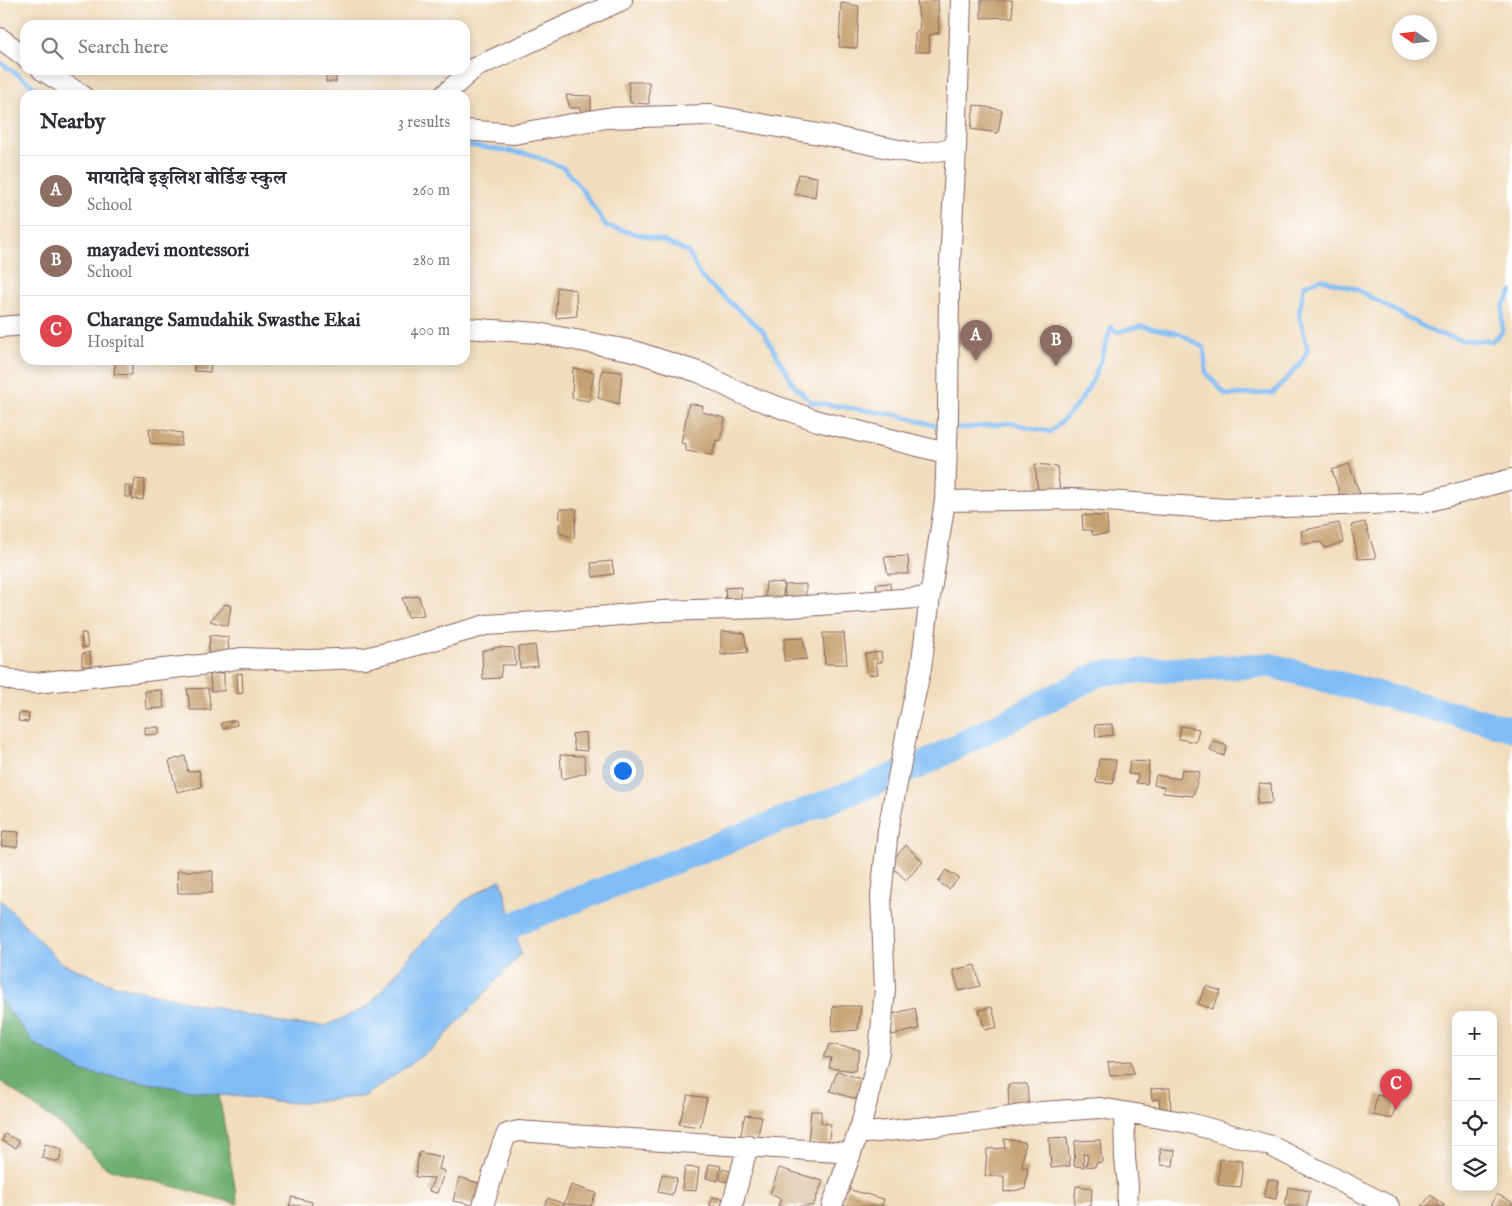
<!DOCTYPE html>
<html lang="en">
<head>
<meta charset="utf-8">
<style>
	body { margin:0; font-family:"IM FELL English","Noto Serif Devanagari",serif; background:#f7f7f7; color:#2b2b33 }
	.controls { position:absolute; right:15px; bottom:15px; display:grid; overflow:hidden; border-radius:10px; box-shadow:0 2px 12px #0003 }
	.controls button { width:45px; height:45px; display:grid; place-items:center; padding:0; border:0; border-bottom:1px solid #e1e1e2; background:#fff; color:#2b2b33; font:25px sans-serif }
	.compass { position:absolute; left:1392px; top:15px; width:45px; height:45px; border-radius:50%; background:#fff; box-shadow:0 2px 12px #0003; rotate:284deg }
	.you { position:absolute; left:622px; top:770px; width:18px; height:18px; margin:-12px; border:4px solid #fff; border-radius:50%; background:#1a73e8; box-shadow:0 0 0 8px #1a73e833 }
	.badge { display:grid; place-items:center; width:32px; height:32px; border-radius:50%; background:#1f6fb2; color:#fff; font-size:16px; font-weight:700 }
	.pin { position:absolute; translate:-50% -41px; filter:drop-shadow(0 1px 2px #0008) }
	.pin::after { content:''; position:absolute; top:26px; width:18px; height:15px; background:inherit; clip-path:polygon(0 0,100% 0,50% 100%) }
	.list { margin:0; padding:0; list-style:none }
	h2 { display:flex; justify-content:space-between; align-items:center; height:65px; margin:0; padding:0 20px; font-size:21px }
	h2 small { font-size:16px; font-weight:400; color:#7c7c81 }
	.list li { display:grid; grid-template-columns:32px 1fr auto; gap:15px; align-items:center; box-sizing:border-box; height:70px; padding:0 20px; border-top:1px solid #e1e1e2 }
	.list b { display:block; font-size:19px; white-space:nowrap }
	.list p { margin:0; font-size:16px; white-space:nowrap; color:#7c7c81 }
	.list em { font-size:16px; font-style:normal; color:#7c7c81 }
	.icon { flex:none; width:28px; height:28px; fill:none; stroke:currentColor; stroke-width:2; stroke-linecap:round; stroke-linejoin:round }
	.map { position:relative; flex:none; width:1512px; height:1206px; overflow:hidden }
	.search { position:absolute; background:#fff; box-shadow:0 2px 12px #0003; left:20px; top:20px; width:450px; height:55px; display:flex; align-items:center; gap:12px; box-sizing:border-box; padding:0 18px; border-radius:15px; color:#7c7c81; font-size:19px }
	.panel { position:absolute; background:#fff; box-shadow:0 2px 12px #0003; left:20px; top:90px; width:450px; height:275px; border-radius:15px }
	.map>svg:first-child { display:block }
</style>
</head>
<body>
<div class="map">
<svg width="1512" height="1206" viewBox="0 0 1512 1206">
	<rect width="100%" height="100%" fill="#fff"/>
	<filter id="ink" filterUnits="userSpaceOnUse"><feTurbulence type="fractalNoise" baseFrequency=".02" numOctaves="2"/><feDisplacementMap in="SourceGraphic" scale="10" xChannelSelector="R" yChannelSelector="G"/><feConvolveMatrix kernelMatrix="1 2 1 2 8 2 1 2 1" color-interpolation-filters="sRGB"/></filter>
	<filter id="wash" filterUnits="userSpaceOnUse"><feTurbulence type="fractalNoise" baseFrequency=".0096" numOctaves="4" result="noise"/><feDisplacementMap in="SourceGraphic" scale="20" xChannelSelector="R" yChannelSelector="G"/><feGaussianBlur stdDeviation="1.12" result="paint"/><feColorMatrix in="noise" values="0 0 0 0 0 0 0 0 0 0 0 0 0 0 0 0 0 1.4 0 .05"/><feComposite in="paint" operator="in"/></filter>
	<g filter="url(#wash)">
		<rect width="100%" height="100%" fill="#f1ddbe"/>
		<!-- forest -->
		<path fill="#6eae71" stroke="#5c664e" d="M0 1000 35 1044 84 1072 219 1095 238 1204 106 1168 74 1135 0 1081Z"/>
		<!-- water -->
		<path fill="#81bdf4" stroke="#666e90" d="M501 879 521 954 436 1046 364 1096 301 1103 274 1102 256 1098 219 1095 84 1072 35 1044 0 1000V899L61 963 114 985 289 1024 325 1026 369 1006 415 950 464 901Z"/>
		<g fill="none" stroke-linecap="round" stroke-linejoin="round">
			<!-- stream -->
			<path stroke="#81bdf4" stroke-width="4.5" d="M0 62 46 95
				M465 145 530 154 564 168 583 191 606 226 664 241 688 252 701 277 763 331 794 385 811 402 898 415 933 425 943 426
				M953 427 965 428 1011 423 1050 432C1089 399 1098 374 1111 327L1117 332 1141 326 1181 334 1204 348 1206 373 1226 395 1273 393 1301 363 1308 350 1299 313 1304 285 1321 279 1356 289 1435 333 1462 340 1492 341 1502 332 1503 306 1512 292"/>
			<!-- river -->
			<path stroke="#81bdf4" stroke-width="25" d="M490 950 514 924 917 767 1101 673 1269 665 1512 729"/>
		</g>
		<g id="blocks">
			<!-- building -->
			<path fill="#c5a171" d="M917 0H938L939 33 929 35 930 52H915V33L920 30Z
				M981 0H1012L1013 17 981 18Z
				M841 3 859 6 857 48 839 47Z
				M326 70H336V82H326Z
				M628 82H649V104L630 103Z
				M566 95 591 96V116L581 115 580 108H570Z
				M974 105 1002 110 998 133 971 129Z
				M798 174 817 177 815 197 794 194Z
				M557 287 576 290 577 316 556 318Z
				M116 360H132V375L114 374Z
				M195 360H211L210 372 194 371Z
				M573 368 594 372 589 401 572 398Z
				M602 370 622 372 619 404 598 398Z
				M689 403 703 406 702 412 725 418 720 441 716 440 712 455 686 451V444L681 443Z
				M149 428 182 433 181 446 150 443Z
				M1035 464 1057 466 1060 492H1038Z
				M1349 464 1360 494 1341 498 1332 470Z
				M135 479 145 480 143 500 132 499Z
				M125 486H131V497H125Z
				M560 509H577L574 538 559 533Z
				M1082 515 1107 516 1108 534 1093 535 1091 530H1083Z
				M1365 522 1376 558 1358 559 1351 525Z
				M1339 523 1343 542 1325 548 1321 542 1303 544 1301 531Z
				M908 556 909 574H888L884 557Z
				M612 561 614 574 593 577 591 563Z
				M766 582 784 583 782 607 764 608Z
				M890 583 891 597 878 598 876 584Z
				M806 584V603L786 604 784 585Z
				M741 587V602L726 603 725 588Z
				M419 596 424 615 408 617 402 598Z
				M225 604 231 606 228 626 210 621Z
				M721 631 744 633 748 652 721 655Z
				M81 633H86L88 647 82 648Z
				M823 633H844L847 664H825Z
				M210 635 228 637 229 655H208Z
				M803 638 807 659 784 661V639Z
				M535 645 538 666 520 668 518 647Z
				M498 647 514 648 516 665H502L500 678 483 679 482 651Z
				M90 652 91 666H82V654Z
				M881 652 882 662H876L878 674 868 675 865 654Z
				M224 673V691H211L210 674Z
				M242 673 243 693 238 694 237 674Z
				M208 688 211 710H190L187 689Z
				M162 690 164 708 146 709 145 691Z
				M19 713 29 714 28 722 18 721Z
				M236 720 237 725 223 729 221 723Z
				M1112 724 1113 735 1096 737 1095 725Z
				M1181 726 1199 729 1196 742 1179 739Z
				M145 727H159V734L145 735Z
				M586 732 587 751 575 750 572 734Z
				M1213 741 1227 746 1224 756 1210 751Z
				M560 755 584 756 586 773 562 779Z
				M185 756 188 772 199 770 202 787 177 792 169 761Z
				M1099 759 1116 760 1113 784 1096 782Z
				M1130 761 1149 762 1147 784 1136 783 1138 775 1128 774Z
				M1182 769 1200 772 1193 796 1163 793 1164 787 1154 785 1156 775 1180 779Z
				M1259 783 1271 784 1272 803 1257 804Z
				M3 831 19 832 17 847 1 846Z
				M906 845 923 862 906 880 889 864Z
				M946 870 959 878 949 889 938 882Z
				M177 871H213L212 893H178Z
				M975 965 980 986 959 991 953 970Z
				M1206 986 1221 991 1212 1009 1198 1004Z
				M833 1006H861L858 1030 832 1032Z
				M992 1007 997 1027 985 1030 979 1010Z
				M915 1008 919 1029 892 1035 889 1015Z
				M830 1044 860 1050 855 1071 829 1068 831 1058 823 1057Z
				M1131 1061 1134 1074 1110 1076 1108 1062Z
				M837 1071 864 1080 856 1099 830 1091Z
				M1008 1084H1027L1029 1108 1009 1111Z
				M1170 1088 1171 1115 1161 1117 1159 1099 1152 1100 1151 1089Z
				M688 1095 707 1098 700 1127 679 1124Z
				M1377 1095 1397 1099 1392 1119 1373 1115Z
				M811 1111H821V1123L831 1124 828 1145 808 1142Z
				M745 1115 762 1117 757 1140 740 1138Z
				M5 1134 19 1141 16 1148 2 1141Z
				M1067 1137 1070 1166 1051 1168 1049 1138Z
				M1004 1139 1025 1142 1022 1167H1028L1025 1189 1004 1192V1176H985L987 1149 1005 1148Z
				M1100 1140 1102 1162 1096 1163 1095 1167 1086 1166 1088 1155 1083 1154 1084 1167 1074 1166 1075 1141Z
				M45 1144 62 1149 59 1162 42 1158Z
				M1160 1149 1175 1150 1173 1166 1161 1165Z
				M419 1152 442 1157 439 1169 445 1171 437 1193 429 1191 434 1178 415 1177Z
				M1220 1159 1243 1161 1240 1187 1218 1185Z
				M709 1164 721 1166 718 1181 706 1178Z
				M685 1167 699 1168 696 1191 682 1190Z
				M779 1168 823 1181 813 1206H778L781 1199 770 1194Z
				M723 1169 733 1172 730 1183 720 1180Z
				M662 1174 677 1178 672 1195 658 1192Z
				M459 1177 485 1185 479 1206 453 1201Z
				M1268 1179 1279 1181 1276 1199 1264 1197Z
				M571 1185 596 1193 591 1206 564 1204Z
				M1076 1186 1092 1188 1091 1206H1074Z
				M1288 1187 1310 1191 1307 1206H1285Z
				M847 1189 884 1199 882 1206H842Z
				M1497 1194 1512 1202V1206H1491Z
				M1431 1195 1445 1206H1422Z
				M292 1197 312 1202 311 1206H289Z
				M712 1197 723 1199 722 1206H710Z
				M548 1198 564 1204 563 1206H544Z"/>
		</g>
	</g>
	<g filter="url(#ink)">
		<use href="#blocks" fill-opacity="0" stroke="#84625e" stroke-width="1"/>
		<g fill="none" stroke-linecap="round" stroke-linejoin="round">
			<!-- minor casing -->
			<g stroke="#84625e" stroke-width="22">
				<path id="minor" d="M0 38 25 57
					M42 70 82 95
					M444 95 474 68 622 0
					M465 130 514 134 606 118 710 115 830 136 918 154 956 148
					M0 327 25 325
					M465 328 538 333 634 351 701 373 742 394 818 421 946 453
					M945 501 1074 499 1227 509 1426 502 1512 479
					M0 677 20 682 36 683 209 664 241 658 309 660 365 658 403 649 486 625 554 621 663 611 791 607 930 597
					M1124 1112 1125 1158 1128 1185 1127 1206
					M858 1132 867 1133 977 1122 1041 1112 1100 1108 1189 1123 1271 1146 1389 1206
					M483 1206 502 1145 507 1134 519 1131C629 1140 740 1145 850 1153
					M732 1206 748 1145
					M832 1206 861 1125 879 1052 885 989 881 896 888 830 907 731 921 668 930 597 945 501 948 416 949 284 956 148 961 0"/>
			</g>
			<!-- minor -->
			<use href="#minor" stroke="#fff" stroke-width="20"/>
		</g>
	</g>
</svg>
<div class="controls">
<button>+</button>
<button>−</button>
<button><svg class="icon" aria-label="locate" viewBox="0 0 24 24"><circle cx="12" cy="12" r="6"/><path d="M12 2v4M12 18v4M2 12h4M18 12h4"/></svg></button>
<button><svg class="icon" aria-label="layers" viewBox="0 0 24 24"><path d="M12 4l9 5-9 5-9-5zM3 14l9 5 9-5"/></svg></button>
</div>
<svg class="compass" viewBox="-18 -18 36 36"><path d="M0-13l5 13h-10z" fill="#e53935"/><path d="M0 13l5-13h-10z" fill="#7c7c81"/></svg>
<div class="you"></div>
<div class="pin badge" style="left:976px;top:361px;background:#8d6e63">A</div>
<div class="pin badge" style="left:1056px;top:366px;background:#8d6e63">B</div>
<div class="pin badge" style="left:1396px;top:1110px;background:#e0444e">C</div>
<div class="search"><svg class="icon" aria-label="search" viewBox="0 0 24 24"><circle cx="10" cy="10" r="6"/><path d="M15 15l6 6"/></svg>Search here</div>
<section class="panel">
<h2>Nearby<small>3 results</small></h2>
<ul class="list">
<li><span class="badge" style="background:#8d6e63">A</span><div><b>मायादेबि इङ्लिश बोर्डिङ स्कुल</b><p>School</p></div><em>260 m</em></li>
<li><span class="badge" style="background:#8d6e63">B</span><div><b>mayadevi montessori</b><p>School</p></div><em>280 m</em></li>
<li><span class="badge" style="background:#e0444e">C</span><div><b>Charange Samudahik Swasthe Ekai</b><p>Hospital</p></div><em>400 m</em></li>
</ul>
</section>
</div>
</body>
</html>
